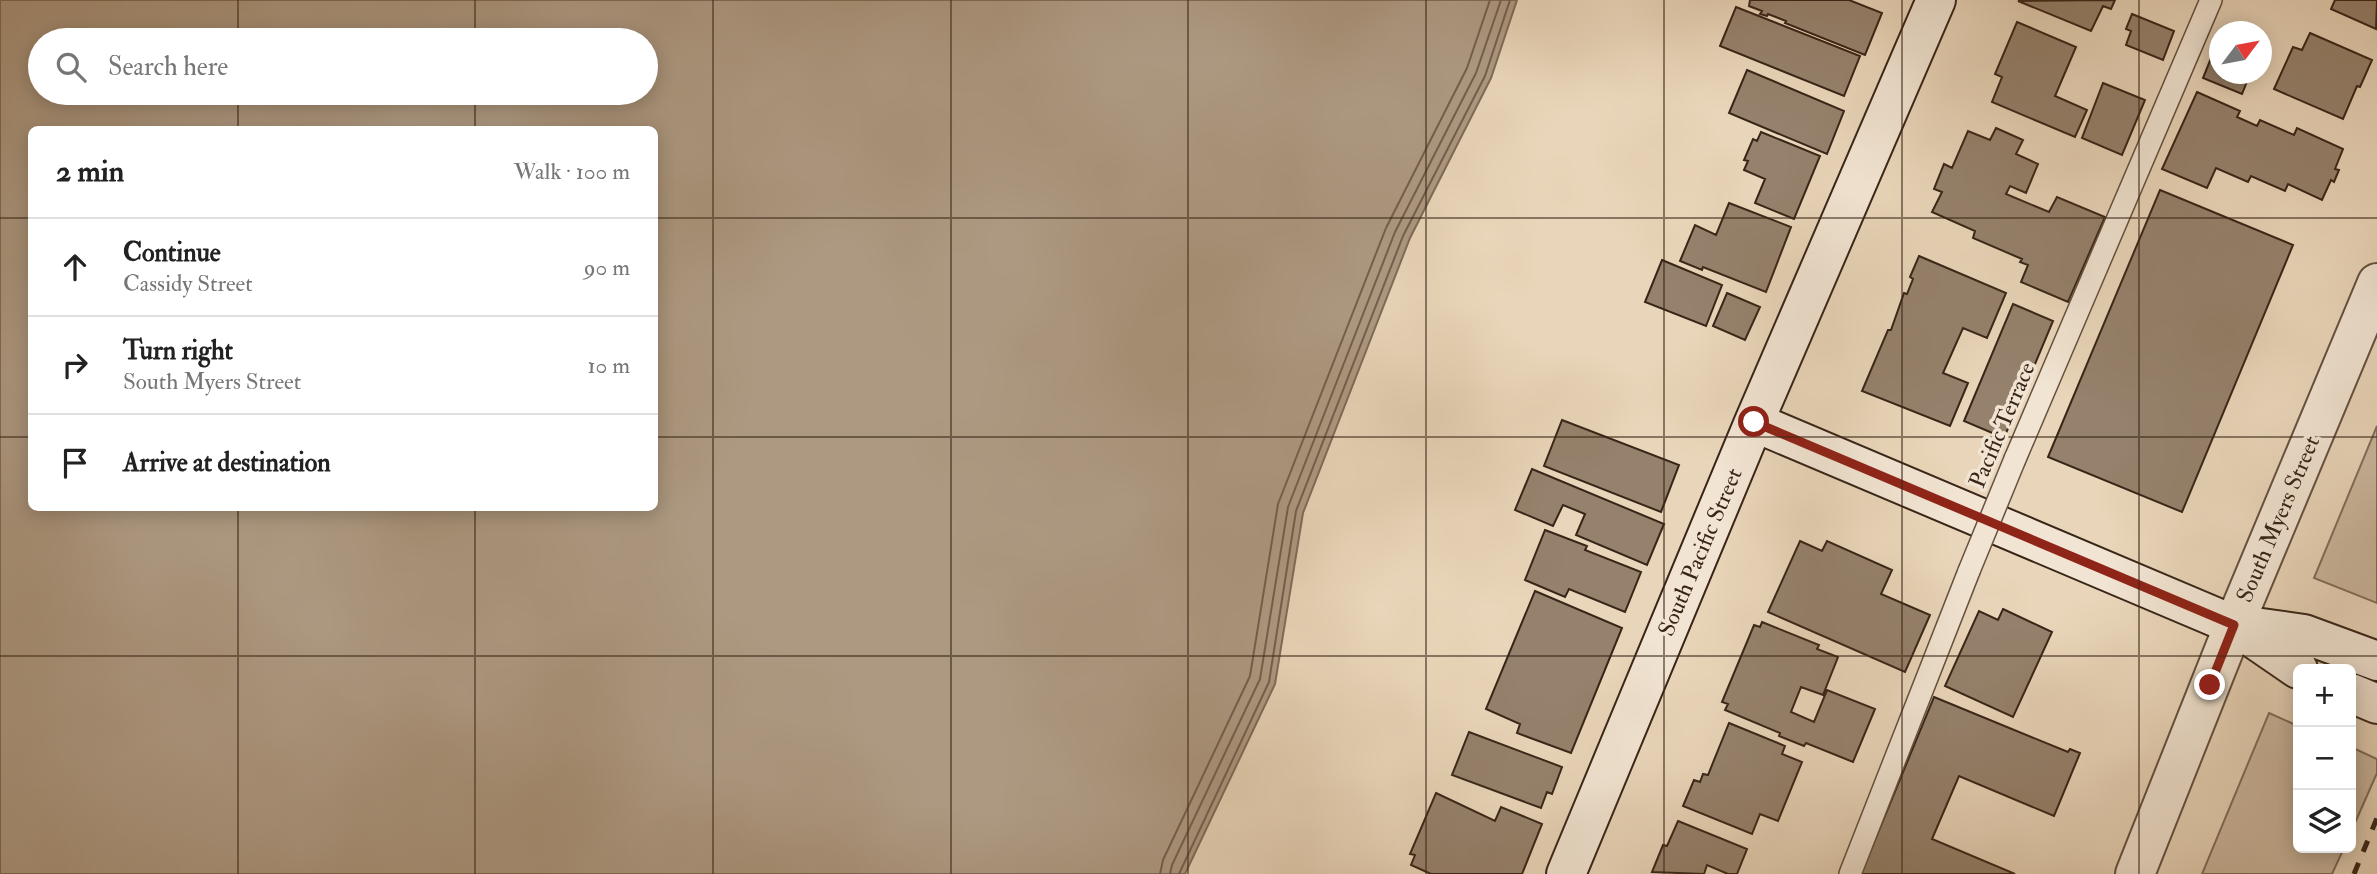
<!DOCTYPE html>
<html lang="en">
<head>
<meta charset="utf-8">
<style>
	body { margin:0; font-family:"IM FELL Double Pica",serif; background:#f6f6f6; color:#222 }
	.controls { position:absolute; right:21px; bottom:21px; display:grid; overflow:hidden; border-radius:10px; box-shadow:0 4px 18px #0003 }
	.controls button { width:63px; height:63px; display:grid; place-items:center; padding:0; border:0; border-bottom:2px solid #e0e0e0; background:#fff; color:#222; font:35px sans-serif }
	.compass { position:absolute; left:2209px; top:21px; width:63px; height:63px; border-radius:50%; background:#fff; box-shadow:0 4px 18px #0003; rotate:58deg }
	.stop { position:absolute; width:21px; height:21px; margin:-16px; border:5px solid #8f2418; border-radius:50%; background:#fff }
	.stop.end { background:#8f2418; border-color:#fff; box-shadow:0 2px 7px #0008 }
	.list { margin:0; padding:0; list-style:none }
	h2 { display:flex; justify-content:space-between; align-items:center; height:91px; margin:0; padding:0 28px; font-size:30px }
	h2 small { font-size:23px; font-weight:400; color:#767676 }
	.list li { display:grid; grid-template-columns:46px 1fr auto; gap:21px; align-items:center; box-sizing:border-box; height:98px; padding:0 28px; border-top:2px solid #e0e0e0 }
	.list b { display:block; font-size:26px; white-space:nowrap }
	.list p { margin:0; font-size:23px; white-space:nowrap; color:#767676 }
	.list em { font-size:23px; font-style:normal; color:#767676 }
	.icon { flex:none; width:38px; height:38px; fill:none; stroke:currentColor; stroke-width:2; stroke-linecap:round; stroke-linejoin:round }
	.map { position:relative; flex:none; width:2377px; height:874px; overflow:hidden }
	.search { position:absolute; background:#fff; box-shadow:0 4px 18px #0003; left:28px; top:28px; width:630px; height:77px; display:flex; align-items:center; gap:18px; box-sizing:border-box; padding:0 24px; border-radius:38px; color:#767676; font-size:26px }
	.panel { position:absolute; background:#fff; box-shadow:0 4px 18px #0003; left:28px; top:126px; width:630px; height:385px; border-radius:10px }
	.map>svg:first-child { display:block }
</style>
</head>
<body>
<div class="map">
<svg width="2377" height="874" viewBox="0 0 2377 874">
	<rect width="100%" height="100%" fill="#e9d5b9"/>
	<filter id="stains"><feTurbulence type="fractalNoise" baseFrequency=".00286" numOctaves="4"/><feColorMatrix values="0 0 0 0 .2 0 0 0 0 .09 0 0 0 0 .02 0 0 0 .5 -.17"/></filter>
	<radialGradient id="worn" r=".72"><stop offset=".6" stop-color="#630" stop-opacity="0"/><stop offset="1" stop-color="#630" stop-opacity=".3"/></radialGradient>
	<!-- green -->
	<path fill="#cbb79e" stroke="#826e5b" stroke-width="2" d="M2377 426V603L2314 578Z
		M2269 713 2298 726V848H2344L2332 874H2202Z
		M2351 747 2377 759V773L2351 832Z"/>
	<!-- water -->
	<path fill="#ad9982" stroke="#7f6b58" stroke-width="2" fill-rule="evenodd" d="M0 0H1517L1491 78 1410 238 1303 513 1275 684 1185 874H0ZM40 40H646V93H40ZM32 130H654V508H32Z"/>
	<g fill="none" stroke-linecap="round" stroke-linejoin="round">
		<!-- shore -->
		<path stroke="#735f4d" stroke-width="2" d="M1160 874 1163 860 1250 676 1278 504 1386 228 1467 68 1490 0
			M1170 874 1172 865 1260 679 1288 507 1395 232 1476 73 1501 0
			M1179 874 1269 682 1296 511 1403 236 1485 76 1510 0"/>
	</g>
	<!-- building -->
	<path fill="#95816c" stroke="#392518" stroke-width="2" d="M1750 0H1849L1882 13 1865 55 1785 23 1786 21 1768 14 1767 16 1760 14 1762 11 1749 6Z
		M2115 0 2111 9 2103 6 2091 31 2018 1Z
		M2335 0H2377L2376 29 2331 9Z
		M1736 7 1860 56 1844 96 1720 46Z
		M2132 14 2174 31 2163 60 2126 45 2131 31 2126 29Z
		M2017 22 2076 47 2055 96 2087 110 2075 137 1992 102 2002 77 1995 74Z
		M2310 33 2372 60 2360 87 2357 86 2343 119 2274 89 2293 47 2302 50Z
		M2220 36V74H2250L2242 94 2203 78Z
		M1747 70 1844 111 1827 154 1729 113Z
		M2103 83 2145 100 2122 155 2082 138Z
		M2197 92 2240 111 2237 117 2257 126 2260 120 2294 135 2297 128 2343 149 2335 169 2339 170 2334 182 2331 180 2322 200 2288 184 2285 191 2251 176 2248 182 2216 168 2207 188 2162 169Z
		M1996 128 2023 140 2016 154 2038 164 2026 193 2010 186 2006 194 2049 212 2057 197 2105 217 2068 302 2021 282 2028 265 2020 262 2022 259 1973 238 1975 231 1932 212 1942 192 1934 189 1944 164 1952 168 1968 131 1990 140Z
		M1761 132 1820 156 1794 219 1755 203 1765 179 1744 170 1748 161 1744 160 1753 139 1757 141Z
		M2160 190 2293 245 2182 512 2048 457Z
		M1729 203 1791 227 1766 292 1703 267 1702 270 1680 261 1695 225 1716 235Z
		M1919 256 2006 293 1987 338 1963 328 1943 373 1968 383 1950 426 1862 391 1888 330H1891L1904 293 1907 294 1913 279 1910 277Z
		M1662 260 1722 285 1706 326 1645 302Z
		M1727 293 1760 307 1745 340 1713 326Z
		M2013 304 2053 321 2004 438 1964 421Z
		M1562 420 1679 465 1661 512 1544 466Z
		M1532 469 1664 524 1647 565 1576 535 1585 514 1563 505 1553 526 1515 510Z
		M1545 530 1587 546 1585 550 1641 572 1625 612 1569 589 1565 597 1525 580Z
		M1800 541 1822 551 1827 541 1892 570 1881 594 1930 615 1905 672 1768 612Z
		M1535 591 1622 628 1571 753 1517 733 1520 724 1486 709Z
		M2003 609 2052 632 2013 717 1945 686 1979 611 1998 620Z
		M1762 622 1819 645 1817 649 1838 657 1823 695 1801 687 1791 712 1814 722 1827 690 1875 709 1853 762 1806 743 1804 746 1779 736 1780 733 1725 710 1728 704 1722 702 1754 625 1760 627Z
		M1934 697 2068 752 2070 749 2080 753 2054 816 1959 776 1932 839 2015 874H1861Z
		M1729 723 1785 746 1782 754 1802 762 1778 821 1760 814 1752 834 1683 806 1694 780 1700 782 1703 774 1708 775Z
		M1469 732 1562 767 1552 794 1547 792 1541 808 1452 775Z
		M1436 793 1495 821 1501 807 1542 824 1522 874H1431L1411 865 1415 855 1410 854Z
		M1678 821 1747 849 1737 874H1728L1707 865 1704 874 1652 872 1663 845 1667 846Z"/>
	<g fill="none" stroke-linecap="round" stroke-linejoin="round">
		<!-- lane casing -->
		<g stroke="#655140" stroke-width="24">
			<path id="lane" d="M2015 459 2211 0
				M1850 874 1969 571"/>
		</g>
		<!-- street casing -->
		<g stroke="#655140" stroke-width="42">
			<path id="street" d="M2135 874 2234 625 2377 283"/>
		</g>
		<!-- secondary casing -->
		<g stroke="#392518" stroke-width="42">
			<path id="secondary" d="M1754 422 2234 625 2298 669
				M2240 625 2304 634 2377 661
				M2351 693 2377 704
				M1566 874 1754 422 1936 0"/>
		</g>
		<!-- lane -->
		<use href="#lane" stroke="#f1e4d2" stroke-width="21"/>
		<!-- street -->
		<use href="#street" stroke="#f1e4d2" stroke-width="38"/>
		<!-- secondary -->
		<use href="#secondary" stroke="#f1e4d2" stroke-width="38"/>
		<!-- rail -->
		<path stroke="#392518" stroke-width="5" stroke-dasharray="12 12" stroke-linecap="butt" d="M2354 874 2377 818"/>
		<!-- lane-bridge casing -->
		<g stroke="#655140" stroke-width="24" stroke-linecap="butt">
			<path id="lane-bridge" d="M1969 571 2015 459"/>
		</g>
		<!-- lane-bridge -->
		<use href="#lane-bridge" stroke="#f1e4d2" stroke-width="21"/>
	</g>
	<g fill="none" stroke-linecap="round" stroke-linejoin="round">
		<!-- route -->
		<path stroke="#8f2418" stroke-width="9" d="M1754 422 2234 625 2210 685"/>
	</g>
	<!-- grid -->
	<path fill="none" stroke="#392518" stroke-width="2" stroke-opacity="0.55" d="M238 0V40M475 0V40M713 0V874M951 0V874M1188 0V874M1426 0V874M1664 0V874M1902 0V874M2139 0V874M238 93V130M475 93V130M0 218H32M654 218H2377M0 437H32M654 437H2377M238 508V874M475 508V874M0 656H2377"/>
	<g text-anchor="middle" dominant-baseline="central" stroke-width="7" stroke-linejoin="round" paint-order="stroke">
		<!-- street labels -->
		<g font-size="23" fill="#392518" stroke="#f1e4d2">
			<text transform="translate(2002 425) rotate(-67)">Pacific Terrace</text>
			<text transform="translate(2278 519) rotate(-67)">South Myers Street</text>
			<text transform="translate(1700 552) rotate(-67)">South Pacific Street</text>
		</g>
	</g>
	<rect width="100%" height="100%" filter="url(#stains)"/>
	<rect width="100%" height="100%" fill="url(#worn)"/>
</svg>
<div class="controls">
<button>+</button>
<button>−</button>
<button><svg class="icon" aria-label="layers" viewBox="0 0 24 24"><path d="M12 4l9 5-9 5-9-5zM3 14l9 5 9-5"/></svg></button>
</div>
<svg class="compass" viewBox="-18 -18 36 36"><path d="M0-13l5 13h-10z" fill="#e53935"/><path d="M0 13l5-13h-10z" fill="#767676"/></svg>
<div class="stop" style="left:1754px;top:422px"></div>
<div class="stop end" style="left:2210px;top:685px"></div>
<div class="search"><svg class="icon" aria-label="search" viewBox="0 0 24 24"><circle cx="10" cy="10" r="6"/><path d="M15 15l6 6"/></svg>Search here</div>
<section class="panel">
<h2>2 min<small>Walk · 100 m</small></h2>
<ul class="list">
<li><svg class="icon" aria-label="ahead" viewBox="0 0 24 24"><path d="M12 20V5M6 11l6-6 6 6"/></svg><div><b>Continue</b><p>Cassidy Street</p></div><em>90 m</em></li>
<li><svg class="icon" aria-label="right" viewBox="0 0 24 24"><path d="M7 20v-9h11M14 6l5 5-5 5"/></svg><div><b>Turn right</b><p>South Myers Street</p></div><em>10 m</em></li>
<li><svg class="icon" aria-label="arrive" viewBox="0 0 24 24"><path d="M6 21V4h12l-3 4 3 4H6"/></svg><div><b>Arrive at destination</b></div></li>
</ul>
</section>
</div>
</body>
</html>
